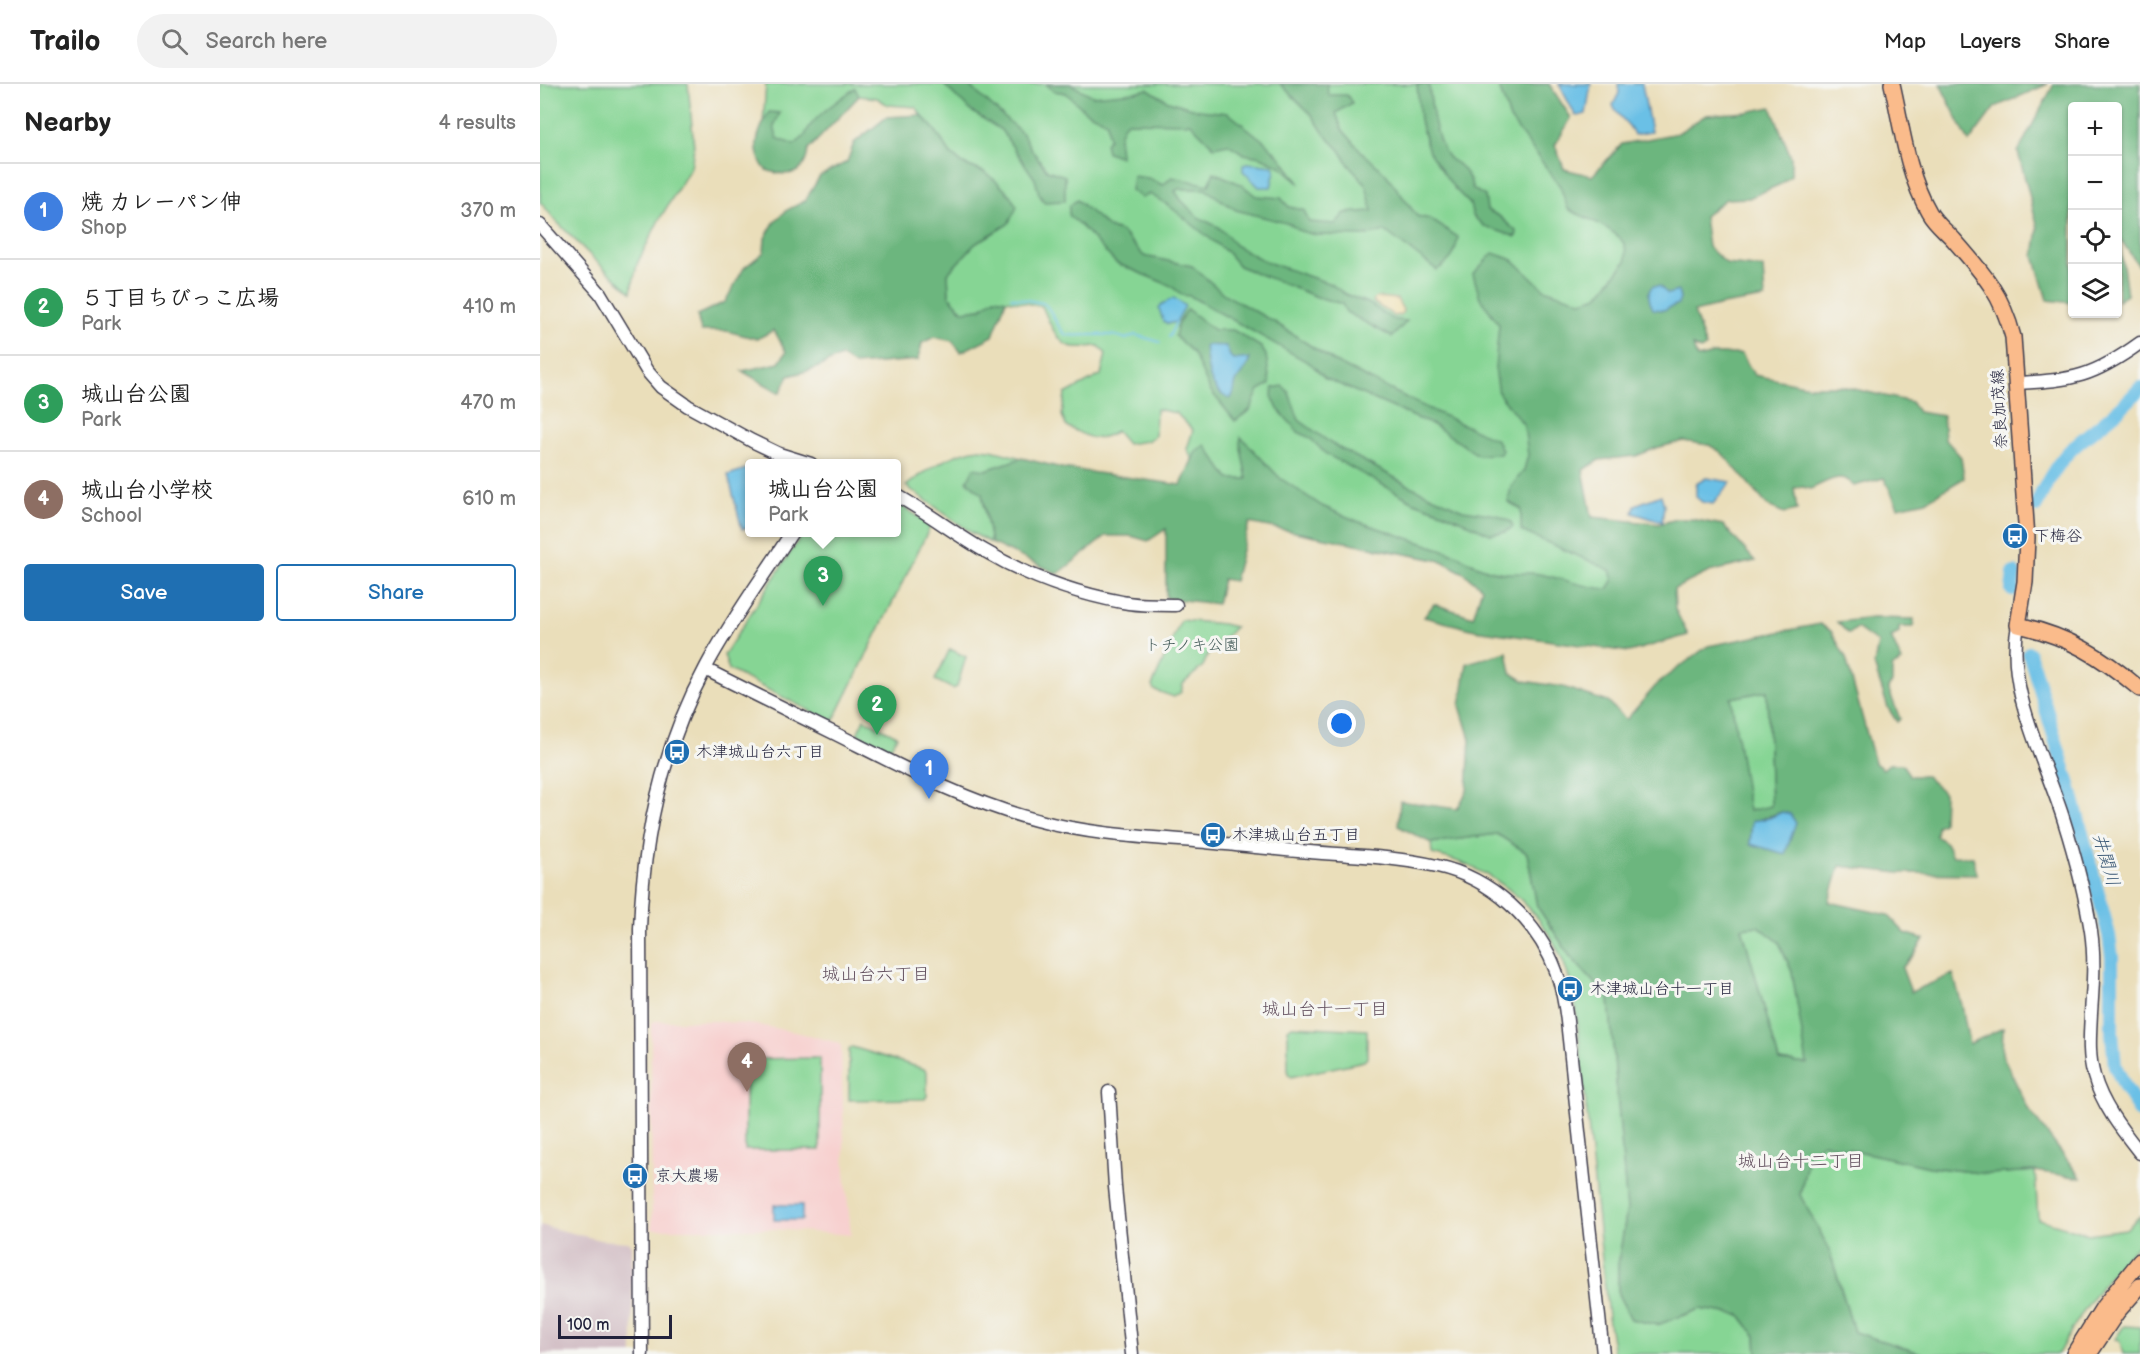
<!DOCTYPE html>
<html lang="en">
<head>
<meta charset="utf-8">
<style>
	body { margin:0; font-family:"Balsamiq Sans","Klee One",sans-serif; background:#f2f2f2; color:#222 }
	.controls { position:absolute; right:18px; top:18px; display:grid; overflow:hidden; border-radius:6px; box-shadow:0 2px 4px #0004 }
	.controls button { width:54px; height:54px; display:grid; place-items:center; padding:0; border:0; border-bottom:2px solid #e0e0e0; background:#fff; color:#222; font:30px sans-serif }
	.scale { position:absolute; left:18px; bottom:15px; width:114px; box-sizing:border-box; padding-left:6px; border:3px solid #22223b; border-top:0; font-size:16px; line-height:21px; white-space:nowrap; color:#22223b; -webkit-text-stroke:4px #f6f6f2; paint-order:stroke }
	.you { position:absolute; left:802px; top:640px; width:21px; height:21px; margin:-15px; border:4px solid #fff; border-radius:50%; background:#1a73e8; box-shadow:0 0 0 9px #1a73e833 }
	.badge { display:grid; place-items:center; width:39px; height:39px; border-radius:50%; background:#1f6fb2; color:#fff; font-size:20px; font-weight:700 }
	.pin { position:absolute; translate:-50% -50px; filter:drop-shadow(0 2px 3px #0008) }
	.pin::after { content:''; position:absolute; top:32px; width:21px; height:18px; background:inherit; clip-path:polygon(0 0,100% 0,50% 100%) }
	.popup { position:absolute; left:205px; top:375px; width:156px; height:78px; box-sizing:border-box; display:grid; place-content:center; border-radius:6px; background:#fff; filter:drop-shadow(0 2px 4px #0005); font-size:20px; white-space:nowrap; color:#767676 }
	.popup b { font-size:22px; color:#222 }
	.popup::after { content:''; position:absolute; left:50%; top:100%; margin-left:-12px; border:12px solid transparent; border-top-color:#fff }
	.list { margin:0; padding:0; list-style:none }
	h2 { display:flex; justify-content:space-between; align-items:center; height:78px; margin:0; padding:0 24px; font-size:26px }
	h2 small { font-size:20px; font-weight:400; color:#767676 }
	.list li { display:grid; grid-template-columns:39px 1fr auto; gap:18px; align-items:center; box-sizing:border-box; height:96px; padding:0 24px; border-top:2px solid #e0e0e0 }
	.list b { display:block; font-size:22px; white-space:nowrap }
	.list p { margin:0; font-size:20px; white-space:nowrap; color:#767676 }
	.list em { font-size:20px; font-style:normal; color:#767676 }
	.actions { display:flex; gap:12px; padding:18px 24px }
	.actions a { flex:1; padding:14px 0; border:2px solid #1f6fb2; border-radius:6px; text-align:center; font-size:21px; color:#1f6fb2 }
	.actions .main { background:#1f6fb2; color:#fff }
	.icon { flex:none; width:33px; height:33px; fill:none; stroke:currentColor; stroke-width:2; stroke-linecap:round; stroke-linejoin:round }
	.map { position:relative; flex:none; width:1600px; height:1270px; overflow:hidden }
	header { display:flex; align-items:center; gap:36px; box-sizing:border-box; height:84px; padding:0 30px; background:#fff; border-bottom:2px solid #e0e0e0 }
	header strong { font-size:28px }
	nav { display:flex; gap:33px; margin-inline-start:auto; font-size:21px }
	.search { width:420px; height:54px; background:#f2f2f2; display:flex; align-items:center; gap:15px; box-sizing:border-box; padding:0 21px; border-radius:33px; color:#767676; font-size:22px }
	main { display:flex }
	aside { flex:1; background:#fff }
	.map>svg:first-child { display:block }
</style>
</head>
<body>
<header>
<strong>Trailo</strong>
<div class="search"><svg class="icon" aria-label="search" viewBox="0 0 24 24"><circle cx="10" cy="10" r="6"/><path d="M15 15l6 6"/></svg>Search here</div>
<nav><a>Map</a><a>Layers</a><a>Share</a></nav>
</header>
<main>
<aside>
<h2>Nearby<small>4 results</small></h2>
<ul class="list">
<li><span class="badge" style="background:#3f7fe0">1</span><div><b>焼 カレーパン伸</b><p>Shop</p></div><em>370 m</em></li>
<li><span class="badge" style="background:#2e9e5b">2</span><div><b>５丁目ちびっこ広場</b><p>Park</p></div><em>410 m</em></li>
<li><span class="badge" style="background:#2e9e5b">3</span><div><b>城山台公園</b><p>Park</p></div><em>470 m</em></li>
<li><span class="badge" style="background:#8d6e63">4</span><div><b>城山台小学校</b><p>School</p></div><em>610 m</em></li>
</ul>
<div class="actions"><a class="main">Save</a><a>Share</a></div>
</aside>
<div class="map">
<svg width="1600" height="1270" viewBox="0 0 1600 1270">
	<rect width="100%" height="100%" fill="#f6f6f2"/>
	<filter id="ink" filterUnits="userSpaceOnUse"><feTurbulence type="fractalNoise" baseFrequency=".0167" numOctaves="2"/><feDisplacementMap in="SourceGraphic" scale="12" xChannelSelector="R" yChannelSelector="G"/><feConvolveMatrix kernelMatrix="1 2 1 2 8 2 1 2 1" color-interpolation-filters="sRGB"/></filter>
	<filter id="wash" filterUnits="userSpaceOnUse"><feTurbulence type="fractalNoise" baseFrequency=".008" numOctaves="4" result="noise"/><feDisplacementMap in="SourceGraphic" scale="24" xChannelSelector="R" yChannelSelector="G"/><feGaussianBlur stdDeviation="1.35" result="paint"/><feColorMatrix in="noise" values="0 0 0 0 0 0 0 0 0 0 0 0 0 0 0 0 0 1.4 0 .05"/><feComposite in="paint" operator="in"/></filter>
	<g filter="url(#wash)">
		<rect width="100%" height="100%" fill="#eadeba"/>
		<!-- built -->
		<path fill="#f7d0cf" d="M114 937H175L218 941 260 949 299 959 301 962 305 1088 311 1151 234 1145H112L111 939Z"/>
		<!-- industrial -->
		<path fill="#d2bec5" d="M0 1141 60 1156 89 1158 92 1161 93 1270H0Z"/>
		<!-- green -->
		<path fill="#86d594" stroke="#547c68" stroke-width="1.5" d="M0 0H148L154 63 151 83 119 136 97 180 91 208 56 177 17 138 0 118Z
			M226 0H1009L1031 34 1015 61 1024 85 1051 98 1104 185 1000 356 1084 491 1075 524 943 504 924 489 902 477 834 464 663 398 647 365 653 346 636 329 616 325 615 352 607 357 587 360 576 347C554 361 547 352 526 342L522 331 525 310 561 291 566 270 559 262C551 262 542 264 534 263 517 262 508 235 502 222L455 214 440 225 423 227 409 212 408 189 435 160 466 141 444 88 423 80 410 69 395 46 381 31 376 23 348 21 337 14 319 12 251 73 223 39Z
			M440 365 451 366 482 374 446 386 442 410 451 459 432 449 366 402C388 385 412 368 440 365Z
			M357 419 391 441 294 636 290 637 189 586 184 571 263 449 356 448Z
			M641 536 683 540 695 543 684 555 673 560 663 582 643 600 641 608 634 613 614 606 612 602Z
			M410 565 426 573 417 603 413 605 395 596Z
			M1227 607 1231 722 1208 728 1191 614Z
			M324 635 357 652 349 666 317 650Z
			M957 750 987 769 997 822 1030 872 1069 915 1087 1125 1078 1181V1210L1091 1235 1117 1241 1160 1225 1200 1231 1216 1252 1217 1270H1074L1068 1233 1036 924C1023 844 971 788 892 770L891 759Z
			M1218 841 1239 858 1252 888 1268 980 1239 977 1202 844Z
			M752 942 827 946V974L824 977 751 993 748 990V945Z
			M312 963 384 985 387 988V1012L385 1015 309 1016V966Z
			M280 974V1066H205V975Z
			M1282 1059 1390 1083 1448 1090 1495 1087 1498 1135 1548 1150 1586 1145 1600 1132V1159C1566 1191 1540 1229 1518 1270H1383L1314 1248 1289 1165 1260 1111 1268 1073Z
			M1584 1242 1600 1243V1270H1583L1580 1258 1575 1255Z"/>
		<!-- forest -->
		<path fill="#6cb67e" stroke="#476c5c" stroke-width="1.5" fill-rule="evenodd" d="M403 0H427L483 50 491 65 507 86 525 92V117L504 118 499 110 495 95 461 46 431 27Z
			M506 0H530L553 12 595 8 608 5 628 17 659 26 688 29 725 58 741 74 760 100 742 83 721 73 704 70 688 60 674 63 650 39 586 38C578 49 577 60 581 73L567 68 565 59 569 55 567 38 545 27 526 9 514 7Z
			M740 0H787L788 11H807L812 19 796 29 802 45 821 67 846 90 877 132 890 135 918 153C915 172 912 176 897 186L845 147 824 152 776 151 760 147 750 140 696 126 665 105H639L635 107 641 116 658 133 678 143 688 152 695 161 724 177 791 200 805 210 830 220 852 235 867 237 852 253 806 228 802 220 777 213 699 182 688 169 628 121 610 110 602 114 591 106 593 92 608 94 623 101 632 93 669 101 674 88 702 101 716 112 741 114 749 123 764 126 769 138 795 140 805 129 832 127 826 100 809 81 800 66 785 51 772 31Z
			M877 0H889C891 22 895 55 908 73 911 77 916 78 919 81 926 88 931 96 933 105L945 112 947 126 959 132 977 148 976 153 944 142 933 132 930 120 914 104 889 68 880 37Z
			M958 0H1009L1031 34 1015 61 1024 85 1052 92 1082 60 1138 49 1166 31 1207 28 1231 23 1251 73V92L1241 100 1209 114 1186 115 1164 132 1168 163 1187 180 1223 184 1225 214 1182 221 1154 228 1166 263 1160 266 1153 262 1157 274 1173 270H1202L1214 291 1269 302H1301L1371 318 1378 328 1403 332 1405 355 1421 373 1424 394 1386 417 1358 423 1344 394 1314 402C1302 386 1286 398 1271 405L1263 403 1254 404 1257 426 1244 429 1228 422 1181 368 1169 361 1143 357 1116 364 1096 372 1059 376 1043 386 1052 433 1119 440 1137 435H1151L1183 441 1215 477 1169 488 1134 505 1135 525 1148 551 1089 568 935 546 884 533 894 520 933 533 942 504 924 489 902 477 709 439 694 497 683 495 677 520 626 514V445L608 457 591 452H566L518 490 451 459 442 410 427 397 434 384 446 386 482 374 522 384 641 401 656 367 665 361 689 395H707L700 359 701 353 740 394 782 422 817 437 918 471C932 480 949 488 966 489 977 490 988 488 999 490 1022 494 1044 504 1068 505L1073 497 1070 486 981 447V425L968 418 971 403 984 386 988 371 984 341 959 310 955 284 959 240 940 214 933 190 953 169 973 176 1004 205 1041 217 1058 212 1086 177C1086 172 1086 166 1085 162 1080 146 1042 133 1028 125L1020 102 970 35Z
			M1400 0H1508L1455 23 1429 58Z
			M1514 0H1600V184L1579 153 1587 211 1578 217V22H1532V219L1507 216 1494 172 1498 144 1478 68Z
			M315 4 319 12 268 66C265 93 248 93 226 86 210 66 217 49 229 28L240 29 234 42 237 54 254 61 265 52C269 35 301 15 315 4Z
			M381 31 395 46 410 69 423 80 444 88 456 97 470 111 477 123 468 140 435 160 408 189 409 212 423 227 440 225 455 214 466 216 453 252 421 268 412 257 394 253 382 259 378 276 314 281 301 272 274 285 249 292 240 309 202 287 239 279 246 268 234 246 217 255 187 247H161L157 231 185 218 204 184 224 168 225 154 235 137 247 126 265 117 280 92 307 78 314 59 347 33Z
			M537 116 568 143 582 148 604 172 652 182 684 210 736 239 795 278 885 323 957 356 962 366 960 370 938 371 895 342 785 294 771 280 650 212 642 211 631 202 576 179 540 141 529 132V122Z
			M647 225 674 246H693L721 263 726 271 730 300 719 306 710 326 695 337 670 306 653 269 635 252 638 239Z
			M743 302 749 309 759 336 792 360 872 403 923 426 957 431 971 438 973 443 965 448 950 450 905 429 874 418 786 370 770 354 758 348 738 325 732 312 733 304Z
			M1333 534 1374 535 1373 543H1359V549L1351 553 1362 578 1352 583V599L1348 604 1360 635 1357 638 1348 624 1334 581 1338 559 1317 544 1309 550 1297 538Z
			M1280 540 1291 547 1306 574 1335 679 1343 685 1349 680H1362L1370 692H1386L1404 709 1403 739 1397 742 1396 752 1406 759 1413 772 1433 773 1437 790 1359 789 1300 782 1289 818 1348 831 1365 849 1384 855 1374 871 1362 884 1371 908 1413 890 1422 921 1429 960 1463 944 1462 970 1489 1026 1541 1094 1495 1087 1448 1090 1390 1083 1282 1059 1268 1073 1260 1111 1289 1165 1314 1248 1383 1270H1217L1216 1252 1200 1231 1160 1225 1117 1241 1091 1235 1078 1210V1181L1087 1125 1069 915 1030 872 997 822 987 769 957 750 891 759 858 742 860 717 917 725 927 707 930 655 920 622 927 579 967 568 971 589 984 597 1023 603 1068 618 1086 636 1119 598 1168 562ZM1227 607 1231 722 1209 727 1191 614ZM1242 728 1232 765 1210 760 1212 738ZM1218 842 1239 858 1252 888 1267 980 1239 977 1202 844Z"/>
		<!-- sand -->
		<path fill="#eeda9e" stroke="#887e6c" stroke-width="1.5" d="M836 213 857 215 863 226 861 231 853 232C847 225 838 224 833 217Z"/>
		<!-- water -->
		<path fill="#6ac0e6" stroke="#467190" stroke-width="1.5" d="M1019 0H1051L1046 30 1038 32 1035 31Z
			M1078 0H1102L1111 48 1094 51C1090 38 1077 34 1073 21L1079 9Z
			M707 79 733 82 735 87 731 103H719L703 87V81Z
			M1113 202H1119L1128 210 1138 207 1140 215 1138 220 1124 226 1113 225C1109 218 1106 207 1113 202Z
			M634 214 645 222 636 238 628 240 623 237 619 224 622 220Z
			M665 261 686 262 690 272 694 276 710 274C708 284 702 288 697 296 693 302 696 309 690 315 668 307 667 282 665 261Z
			M209 384V443L202 445 188 391Z
			M1166 394 1191 398 1173 420 1162 418 1156 413V400Z
			M1121 411 1124 421 1122 438 1093 429 1095 421Z
			M1242 728 1250 730 1256 739 1245 770 1210 760 1212 737 1229 734Z
			M234 1121H262V1136H234Z"/>
		<g fill="none" stroke-linecap="round" stroke-linejoin="round">
			<!-- stream -->
			<path stroke="#6ac0e6" stroke-width="2" d="M471 213 503 219C512 224 515 242 526 251 545 253 570 247 586 255L595 251 620 258
				M629 253 636 238"/>
			<!-- river -->
			<path stroke="#6ac0e6" stroke-width="14" d="M1496 422C1505 401 1519 375 1537 360 1558 342 1582 326 1600 304
				M1472 506 1474 489
				M1489 569 1530 704 1569 851 1572 873V949L1575 982 1585 1003 1600 1028"/>
		</g>
	</g>
	<g filter="url(#ink)">
		<g fill="none" stroke-linecap="round" stroke-linejoin="round">
			<!-- tertiary casing -->
			<g stroke="#403e4e" stroke-width="15">
				<path id="tertiary" d="M0 141 60 209 107 287 121 303 148 322 212 357 239 370 271 380
					M1477 299C1534 296 1553 293 1600 259
					M356 411C387 428 415 450 445 467 487 492 535 509 582 518 600 522 618 520 636 521
					M1478 541C1465 606 1505 675 1524 737 1535 772 1545 810 1551 847 1555 874 1553 901 1551 929 1550 950 1548 971 1554 992 1562 1021 1582 1046 1600 1069
					M165 585C208 607 251 628 294 649 360 682 424 717 496 736 547 750 601 753 654 757 689 760 723 764 758 767 804 771 852 772 897 782 951 794 997 836 1016 887 1023 906 1026 926 1028 946L1063 1270
					M569 1008 575 1103 592 1270
					M102 1270 100 845C103 753 122 664 166 583 191 536 223 493 252 448"/>
			</g>
			<!-- primary casing -->
			<g stroke="#403e4e" stroke-width="18">
				<path id="primary" d="M1352 0C1362 43 1367 90 1389 128 1395 139 1406 147 1414 156 1443 189 1462 210 1473 253L1487 454 1485 498 1478 541C1528 552 1561 572 1600 605
					M1534 1270 1564 1222 1600 1177
					M1549 1270 1577 1228 1600 1202"/>
			</g>
			<!-- tertiary -->
			<use href="#tertiary" stroke="#fff" stroke-width="12"/>
			<!-- primary -->
			<use href="#primary" stroke="#fabb8b" stroke-width="15"/>
		</g>
	</g>
	<!-- icons -->
	<defs>
		<g id="bus-disc" transform="scale(1.35)"><circle r="9.5" fill="#1f6fb2" stroke="#f6f6f2"/><path d="M-5-6H5V4H4V6H2V4H-2V6H-4V4H-5ZM-3.5-4V0h7V-4ZM-3.5 1.2v1.5H-2V1.2ZM2 1.2v1.5H3.5V1.2Z" fill="#fff"/></g>
	</defs>
	<g fill-rule="evenodd">
		<use href="#bus-disc" x="1475" y="452"/>
		<use href="#bus-disc" x="137" y="668"/>
		<use href="#bus-disc" x="673" y="751"/>
		<use href="#bus-disc" x="1030" y="905"/>
		<use href="#bus-disc" x="95" y="1092"/>
	</g>
	<g text-anchor="middle" dominant-baseline="central" stroke-width="6" stroke-linejoin="round" paint-order="stroke">
		<!-- street labels -->
		<g font-size="16" fill="#22223b" stroke="#f6f6f2">
			<text transform="translate(1460 325) rotate(-93)">奈良加茂線</text>
		</g>
		<!-- poi labels -->
		<g font-size="16" fill="#22223b" stroke="#f6f6f2" text-anchor="start">
			<text x="1494" y="452">下梅谷</text>
			<text x="156" y="668">木津城山台六丁目</text>
			<text x="692" y="751">木津城山台五丁目</text>
			<text x="1050" y="905">木津城山台十一丁目</text>
			<text x="115" y="1092">京大農場</text>
		</g>
		<!-- park labels -->
		<g font-size="16" fill="#405856" stroke="#f6f6f2">
			<text x="652" y="561">トチノキ公園</text>
		</g>
		<!-- water labels -->
		<g font-size="18" font-style="italic" fill="#3b5977" stroke="#f6f6f2">
			<text transform="translate(1566 776) rotate(74)">井関川</text>
		</g>
		<!-- neighbourhood labels -->
		<g font-size="18" fill="#614e5d" stroke="#f6f6f2">
			<text x="336" y="890">城山台六丁目</text>
			<text x="785" y="925">城山台十一丁目</text>
			<text x="1261" y="1077">城山台十二丁目</text>
		</g>
	</g>
</svg>
<div class="controls">
<button>+</button>
<button>−</button>
<button><svg class="icon" aria-label="locate" viewBox="0 0 24 24"><circle cx="12" cy="12" r="6"/><path d="M12 2v4M12 18v4M2 12h4M18 12h4"/></svg></button>
<button><svg class="icon" aria-label="layers" viewBox="0 0 24 24"><path d="M12 4l9 5-9 5-9-5zM3 14l9 5 9-5"/></svg></button>
</div>
<div class="scale">100 m</div>
<div class="you"></div>
<div class="pin badge" style="left:389px;top:715px;background:#3f7fe0">1</div>
<div class="pin badge" style="left:337px;top:651px;background:#2e9e5b">2</div>
<div class="pin badge" style="left:283px;top:522px;background:#2e9e5b">3</div>
<div class="popup"><b>城山台公園</b>Park</div>
<div class="pin badge" style="left:207px;top:1008px;background:#8d6e63">4</div>
</div>
</main>
</body>
</html>
